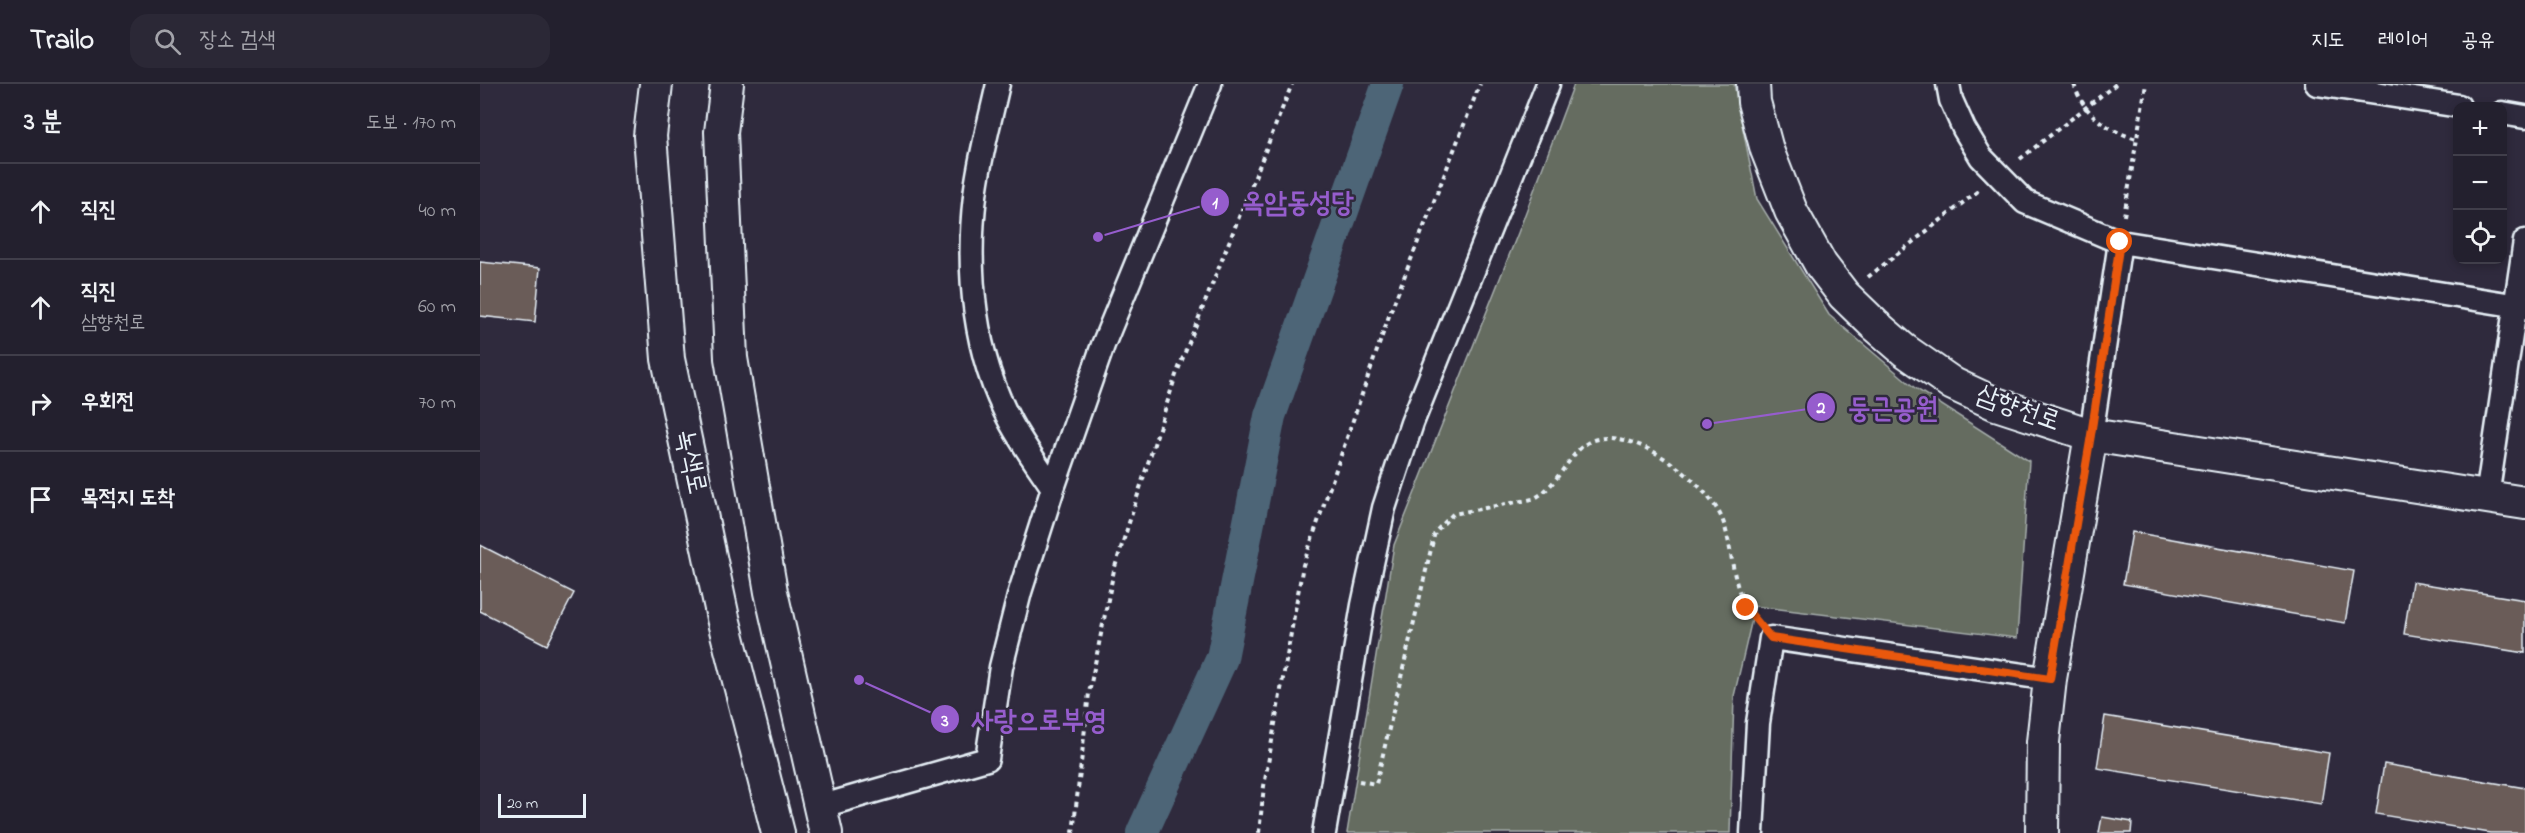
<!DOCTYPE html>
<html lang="ko">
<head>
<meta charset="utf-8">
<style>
	body { margin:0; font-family:"Indie Flower","Poor Story",sans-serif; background:#2b2836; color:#f1f3f6 }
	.controls { position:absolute; right:18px; top:18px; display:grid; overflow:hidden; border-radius:12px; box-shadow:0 3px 9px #0003 }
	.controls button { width:54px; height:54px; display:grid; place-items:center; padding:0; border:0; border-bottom:2px solid #403e4a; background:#23202e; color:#f1f3f6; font:30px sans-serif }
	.scale { position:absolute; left:18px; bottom:15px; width:88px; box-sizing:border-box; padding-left:6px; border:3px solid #e8f1f8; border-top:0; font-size:16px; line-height:21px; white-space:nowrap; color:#e8f1f8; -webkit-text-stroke:4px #2f2a3d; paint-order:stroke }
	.stop { position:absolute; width:18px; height:18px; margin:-14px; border:4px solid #ea580c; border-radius:50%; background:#fff }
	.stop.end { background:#ea580c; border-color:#fff; box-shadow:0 2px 6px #0008 }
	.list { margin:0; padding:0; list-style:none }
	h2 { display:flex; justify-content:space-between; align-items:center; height:78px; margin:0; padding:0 24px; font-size:26px }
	h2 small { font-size:20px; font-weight:400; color:#a3a3aa }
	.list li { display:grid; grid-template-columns:39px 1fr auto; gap:18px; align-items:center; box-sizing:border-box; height:96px; padding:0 24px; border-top:2px solid #403e4a }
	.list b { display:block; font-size:22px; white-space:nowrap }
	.list p { margin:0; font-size:20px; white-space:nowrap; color:#a3a3aa }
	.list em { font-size:20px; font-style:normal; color:#a3a3aa }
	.icon { flex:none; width:33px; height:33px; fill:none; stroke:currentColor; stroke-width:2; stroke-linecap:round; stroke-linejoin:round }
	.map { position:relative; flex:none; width:2045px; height:749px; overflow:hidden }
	header { display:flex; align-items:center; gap:36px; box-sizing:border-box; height:84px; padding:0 30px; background:#23202e; border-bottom:2px solid #403e4a }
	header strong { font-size:28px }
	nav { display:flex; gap:33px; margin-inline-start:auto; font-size:21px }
	.search { width:420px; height:54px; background:#2b2836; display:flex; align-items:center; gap:15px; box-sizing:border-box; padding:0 21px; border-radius:18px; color:#a3a3aa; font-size:22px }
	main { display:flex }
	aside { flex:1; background:#23202e }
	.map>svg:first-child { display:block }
</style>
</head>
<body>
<header>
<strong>Trailo</strong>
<div class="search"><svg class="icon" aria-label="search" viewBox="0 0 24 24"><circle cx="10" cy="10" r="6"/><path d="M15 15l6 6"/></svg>장소 검색</div>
<nav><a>지도</a><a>레이어</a><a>공유</a></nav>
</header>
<main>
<aside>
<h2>3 분<small>도보 · 170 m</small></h2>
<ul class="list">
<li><svg class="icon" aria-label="ahead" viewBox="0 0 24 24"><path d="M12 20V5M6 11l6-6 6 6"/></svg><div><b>직진</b></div><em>40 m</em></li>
<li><svg class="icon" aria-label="ahead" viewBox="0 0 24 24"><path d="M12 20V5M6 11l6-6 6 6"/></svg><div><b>직진</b><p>삼향천로</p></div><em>60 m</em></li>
<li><svg class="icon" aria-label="right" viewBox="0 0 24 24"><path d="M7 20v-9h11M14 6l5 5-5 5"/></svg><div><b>우회전</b></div><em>70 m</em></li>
<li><svg class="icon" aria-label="arrive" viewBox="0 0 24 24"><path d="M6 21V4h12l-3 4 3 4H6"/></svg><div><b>목적지 도착</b></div></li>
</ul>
</aside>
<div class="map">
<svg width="2045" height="749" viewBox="0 0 2045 749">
	<rect width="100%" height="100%" fill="#2f2a3d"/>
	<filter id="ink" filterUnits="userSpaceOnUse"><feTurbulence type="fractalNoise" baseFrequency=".0167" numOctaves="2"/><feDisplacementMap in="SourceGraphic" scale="12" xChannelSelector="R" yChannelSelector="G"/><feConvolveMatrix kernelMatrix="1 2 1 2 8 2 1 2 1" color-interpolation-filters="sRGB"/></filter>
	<g filter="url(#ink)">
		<!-- green -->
		<path fill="#656c60" stroke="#a6aeac" stroke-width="1.5" d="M1094 0H1254L1277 115 1349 231 1435 304 1549 377 1537 554 1275 522 1254 612 1250 749H867L914 461 1038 149Z"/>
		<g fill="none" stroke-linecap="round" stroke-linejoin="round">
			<!-- canal -->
			<path stroke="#4d6577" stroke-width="32" d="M662 749 742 574 790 332 908 0"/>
		</g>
		<!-- building -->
		<path fill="#6a5b58" stroke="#e8f1f8" stroke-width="1.5" d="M0 178 60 184 55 238 0 232Z
			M1652 448 1874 487 1865 539 1643 500Z
			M0 461 94 509 67 561 0 527Z
			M1932 498 2045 516V569L1924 550Z
			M1625 632 1849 669 1841 720 1617 684Z
			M1904 680 2045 704V749H2010L1896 730Z
			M1622 733 1652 738 1651 749H1619Z"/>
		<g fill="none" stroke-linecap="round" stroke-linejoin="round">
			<!-- street casing -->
			<g stroke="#e8f1f8" stroke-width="27">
				<path id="street" d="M518 0C510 37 499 75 495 112 486 188 494 271 531 339 543 361 559 383 573 404
					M1468 0 1471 16 1484 45 1501 73 1545 118 1640 158 2045 223
					M1837 0 1979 22
					M2022 29 2045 33
					M1611 351 1640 158
					M2007 413 2045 157
					M339 723 507 675 521 583 540 508 573 404 623 261 730 0
					M844 749 883 521 904 424 932 339 1068 0
					M1272 749 1278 639 1291 554 1570 595"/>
			</g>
			<!-- secondary casing -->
			<g stroke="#e8f1f8" stroke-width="36">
				<path id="secondary" d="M176 0 170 52 188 275 243 534 298 749
					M247 0 241 48 251 274 291 508 346 749
					M1273 0 1274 18 1287 66 1311 127 1341 181 1364 211 1394 240 1424 266 1473 300 1516 320 1611 351 2045 419
					M1562 749 1563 658 1570 595 1611 351"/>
			</g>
			<!-- path -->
			<path stroke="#e8f1f8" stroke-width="4" stroke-dasharray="4.5 4.5" stroke-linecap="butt" d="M1594 0C1603 30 1628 47 1657 55
				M1540 75 1636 0
				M1644 132 1666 0
				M1388 193 1498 107
				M879 697 896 700 955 448 973 430 1053 415C1078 403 1090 366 1111 357 1153 340 1229 399 1243 437 1255 471 1250 507 1275 535
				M593 749 609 609 634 486 696 291 812 0
				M779 749 784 702 823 481 910 229 1000 0"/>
			<!-- street -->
			<use href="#street" stroke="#2f2a3d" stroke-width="22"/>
			<!-- secondary -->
			<use href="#secondary" stroke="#2f2a3d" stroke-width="32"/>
		</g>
	</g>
	<g fill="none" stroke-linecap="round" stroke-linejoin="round" filter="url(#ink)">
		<!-- route -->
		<path stroke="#ea580c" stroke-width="8" d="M1266 524 1291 554 1570 595 1611 351 1640 158"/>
	</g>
	<g text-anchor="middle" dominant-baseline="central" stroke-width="5" stroke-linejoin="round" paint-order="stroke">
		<!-- street labels -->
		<g font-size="27" fill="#e8f1f8" stroke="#2f2a3d">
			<text transform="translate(1538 325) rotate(20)">삼향천로</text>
			<text transform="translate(210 378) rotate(78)">녹색로</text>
		</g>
	</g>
	<!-- callouts -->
	<path fill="none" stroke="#965dcd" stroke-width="2" d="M618 153L735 118M1227 340L1341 323M379 596L465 635"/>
	<g fill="#965dcd" stroke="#2f2a3d" stroke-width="2">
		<circle cx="618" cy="153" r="6"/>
		<circle cx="1227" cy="340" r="6"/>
		<circle cx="379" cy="596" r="6"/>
		<circle cx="735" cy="118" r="15"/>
		<circle cx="1341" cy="323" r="15"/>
		<circle cx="465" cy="635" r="15"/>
	</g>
	<g font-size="18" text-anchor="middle" font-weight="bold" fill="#fff">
		<text x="735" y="124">1</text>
		<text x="1341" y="329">2</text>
		<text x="465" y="642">3</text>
	</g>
	<g font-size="28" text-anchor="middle" font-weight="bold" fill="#965dcd" stroke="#2f2a3d" stroke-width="5" stroke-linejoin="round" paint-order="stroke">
		<text x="818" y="127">옥암동성당</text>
		<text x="1413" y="333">둥근공원</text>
		<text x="559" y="645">사랑으로부영</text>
	</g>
</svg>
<div class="controls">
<button>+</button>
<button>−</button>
<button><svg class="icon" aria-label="locate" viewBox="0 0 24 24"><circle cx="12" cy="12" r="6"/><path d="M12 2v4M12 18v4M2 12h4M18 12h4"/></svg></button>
</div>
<div class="scale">20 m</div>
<div class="stop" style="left:1640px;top:158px"></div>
<div class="stop end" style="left:1266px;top:524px"></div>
</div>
</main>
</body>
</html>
